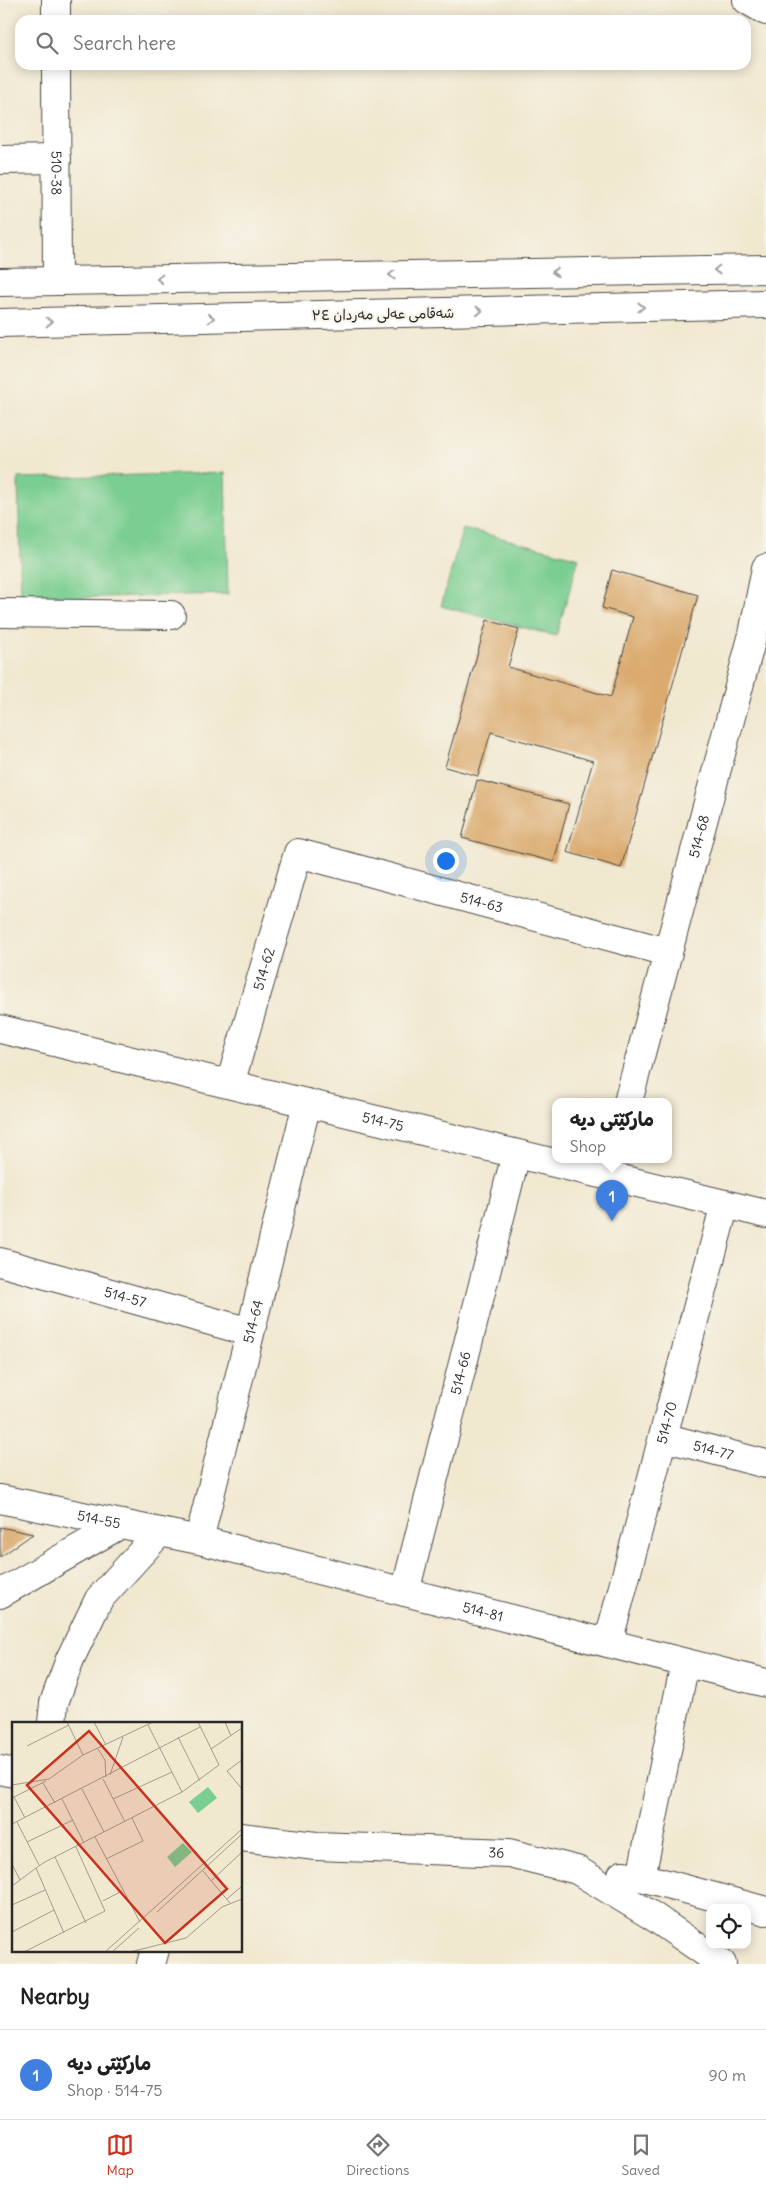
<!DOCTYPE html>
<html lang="en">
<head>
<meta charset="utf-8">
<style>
	body { margin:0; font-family:Delius,"Playpen Sans Arabic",sans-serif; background:#f6f6f6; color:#202124 }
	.controls { position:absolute; right:15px; bottom:15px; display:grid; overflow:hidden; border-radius:10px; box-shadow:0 2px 12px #0003 }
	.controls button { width:45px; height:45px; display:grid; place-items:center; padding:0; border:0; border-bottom:1px solid #e0e0e0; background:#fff; color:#202124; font:25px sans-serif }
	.you { position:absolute; left:445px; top:860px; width:18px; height:18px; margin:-12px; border:4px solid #fff; border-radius:50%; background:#1a73e8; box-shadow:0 0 0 8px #1a73e833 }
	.badge { display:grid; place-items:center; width:32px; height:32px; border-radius:50%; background:#c8321e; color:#fff; font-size:16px; font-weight:700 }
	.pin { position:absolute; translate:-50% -41px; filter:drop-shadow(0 1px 2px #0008) }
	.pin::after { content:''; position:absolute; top:26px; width:18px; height:15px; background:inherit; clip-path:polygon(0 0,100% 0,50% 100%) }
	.popup { position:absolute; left:552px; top:1098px; width:120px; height:65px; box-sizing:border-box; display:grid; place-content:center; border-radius:10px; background:#fff; filter:drop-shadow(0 1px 4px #0005); font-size:16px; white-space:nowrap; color:#757577 }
	.popup b { font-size:19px; color:#202124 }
	.popup::after { content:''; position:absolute; left:50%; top:100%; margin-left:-10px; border:10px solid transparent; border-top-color:#fff }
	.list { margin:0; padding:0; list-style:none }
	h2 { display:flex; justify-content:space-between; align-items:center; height:65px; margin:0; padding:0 20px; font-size:21px }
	h2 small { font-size:16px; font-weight:400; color:#757577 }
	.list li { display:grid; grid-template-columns:32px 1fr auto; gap:15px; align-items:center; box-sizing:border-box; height:90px; padding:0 20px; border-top:1px solid #e0e0e0 }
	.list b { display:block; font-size:19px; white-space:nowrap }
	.list p { margin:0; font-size:16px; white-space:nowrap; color:#757577 }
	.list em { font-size:16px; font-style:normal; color:#757577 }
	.icon { flex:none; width:28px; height:28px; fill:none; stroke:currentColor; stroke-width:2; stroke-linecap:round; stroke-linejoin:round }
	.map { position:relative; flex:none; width:766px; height:1964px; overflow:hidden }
	.search { position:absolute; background:#fff; box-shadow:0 2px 12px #0003; left:15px; right:15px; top:15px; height:55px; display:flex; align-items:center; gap:12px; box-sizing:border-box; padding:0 18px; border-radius:15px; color:#757577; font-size:19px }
	.sheet { height:155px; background:#fff }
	nav { display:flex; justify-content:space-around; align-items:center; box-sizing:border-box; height:70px; border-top:1px solid #e0e0e0; background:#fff; font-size:14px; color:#757577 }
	nav a { display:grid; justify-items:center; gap:2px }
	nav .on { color:#c8321e }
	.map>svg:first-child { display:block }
</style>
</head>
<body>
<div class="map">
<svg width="766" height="1964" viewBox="0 0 766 1964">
	<rect width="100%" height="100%" fill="#f7f3e8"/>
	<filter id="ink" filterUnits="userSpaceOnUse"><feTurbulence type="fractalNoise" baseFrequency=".02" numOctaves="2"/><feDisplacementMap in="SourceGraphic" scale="10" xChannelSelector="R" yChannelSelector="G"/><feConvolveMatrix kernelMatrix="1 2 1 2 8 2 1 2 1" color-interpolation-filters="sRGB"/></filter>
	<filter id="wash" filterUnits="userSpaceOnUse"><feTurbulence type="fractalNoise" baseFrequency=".0096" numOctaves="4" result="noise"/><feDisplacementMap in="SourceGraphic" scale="20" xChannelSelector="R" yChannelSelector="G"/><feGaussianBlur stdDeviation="1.12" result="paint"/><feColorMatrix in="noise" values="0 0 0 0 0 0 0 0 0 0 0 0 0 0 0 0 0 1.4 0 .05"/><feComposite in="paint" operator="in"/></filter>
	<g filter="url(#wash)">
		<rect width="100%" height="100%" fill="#f1e8d0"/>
		<!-- green -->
		<path fill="#7ace91" stroke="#527c5e" d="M225 473 228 594 21 599 18 478Z
			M463 528 579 558 556 636 441 606Z"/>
		<g id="blocks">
			<!-- building -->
			<path fill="#daaa6e" d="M612 570 698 595 621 868 567 852 593 761 491 732 478 776 445 767 487 620 519 629 508 667 611 697 633 617 602 608Z
				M477 780 569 804 554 862 462 838Z
				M0 1527 33 1534 0 1557Z"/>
		</g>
	</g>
	<g filter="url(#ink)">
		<use href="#blocks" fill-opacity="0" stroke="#494744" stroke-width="1"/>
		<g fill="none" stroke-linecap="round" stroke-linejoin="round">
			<!-- minor casing -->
			<g stroke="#494744" stroke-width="30">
				<g id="minor">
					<path d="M56 0V20"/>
					<path d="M747 0 766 11"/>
					<path id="s1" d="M56 65 57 280"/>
					<path d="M0 160 57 159"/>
					<path d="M0 613 171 615"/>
					<path id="s2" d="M0 1029 766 1214"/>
					<path id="s3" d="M230 1084 298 853 667 952"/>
					<path id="s4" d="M628 1102 753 634 766 568"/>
					<path id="s5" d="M0 1262 250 1332"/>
					<path id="s6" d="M663 1437 766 1464"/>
					<path id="s7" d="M0 1499 199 1540 766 1683"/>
					<path id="s8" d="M199 1540 307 1103"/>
					<path id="s9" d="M405 1592 516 1154"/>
					<path d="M0 1594 121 1524"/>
					<path id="s10" d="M608 1643 725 1204"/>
					<path d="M52 1723 54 1703 70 1659 99 1599 160 1532"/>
					<path d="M0 1770 14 1773"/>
					<path id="s11" d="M241 1837 316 1846 509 1853 577 1870 654 1917 722 1964"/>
					<path d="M622 1875 641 1877 766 1911"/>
					<path d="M641 1877 685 1663"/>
					<path d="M151 1964 155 1950"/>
				</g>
			</g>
			<!-- major casing -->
			<g stroke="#494744" stroke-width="30">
				<path id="major" d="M0 282 766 269
					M0 323 766 304"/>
			</g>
			<!-- minor -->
			<use href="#minor" stroke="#fff" stroke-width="28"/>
			<!-- major -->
			<use href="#major" stroke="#fff" stroke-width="28"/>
		</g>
		<!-- one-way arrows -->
		<defs><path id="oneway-chevron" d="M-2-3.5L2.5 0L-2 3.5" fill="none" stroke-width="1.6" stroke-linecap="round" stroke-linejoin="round" transform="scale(1.25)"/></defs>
		<g stroke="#a0a0a0">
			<use href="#oneway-chevron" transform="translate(717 270) rotate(179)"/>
			<use href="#oneway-chevron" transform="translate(555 272) rotate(179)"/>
			<use href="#oneway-chevron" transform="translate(392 275) rotate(179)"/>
			<use href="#oneway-chevron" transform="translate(160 279) rotate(179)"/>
			<use href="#oneway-chevron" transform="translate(641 307) rotate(-1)"/>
			<use href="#oneway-chevron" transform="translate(479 311) rotate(-1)"/>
			<use href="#oneway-chevron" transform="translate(211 318) rotate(-1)"/>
			<use href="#oneway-chevron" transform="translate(49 322) rotate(-1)"/>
		</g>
	</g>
	<g text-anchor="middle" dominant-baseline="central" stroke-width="4" stroke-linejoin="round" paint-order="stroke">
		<!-- street labels -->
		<g font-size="14" fill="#2b2b2b" stroke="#f7f3e8">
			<text stroke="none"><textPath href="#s1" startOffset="108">510-38</textPath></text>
			<text transform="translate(383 314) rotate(-1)">شەقامی عەلی مەردان ٣٤</text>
			<text stroke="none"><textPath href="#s4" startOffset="275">514-68</textPath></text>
			<text stroke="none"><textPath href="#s3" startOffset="431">514-63</textPath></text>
			<text stroke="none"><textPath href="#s3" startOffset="120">514-62</textPath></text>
			<text stroke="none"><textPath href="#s2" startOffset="394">514-75</textPath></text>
			<text stroke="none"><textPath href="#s5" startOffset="130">514-57</textPath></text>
			<text stroke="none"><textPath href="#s8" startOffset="225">514-64</textPath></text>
			<text stroke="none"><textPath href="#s9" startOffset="226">514-66</textPath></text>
			<text stroke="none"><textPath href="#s10" startOffset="228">514-70</textPath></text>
			<text stroke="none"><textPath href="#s6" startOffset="52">514-77</textPath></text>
			<text stroke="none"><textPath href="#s7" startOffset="101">514-55</textPath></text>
			<text stroke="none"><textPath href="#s7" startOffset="496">514-81</textPath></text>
			<text stroke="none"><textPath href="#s11" startOffset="256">36</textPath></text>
		</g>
	</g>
	<!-- overview -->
	<g transform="translate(12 1722)">
		<rect width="230" height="230" fill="#f1e8d0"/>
		<path d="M196 65 205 76 186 91 177 80ZM171 121 180 130 163 145 155 135Z" fill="#7ace91"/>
		<path fill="none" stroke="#a29c8e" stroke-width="1" d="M55 0 71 33M82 0 94 23M213 0 219 14M136 3 170 70M166 15 188 59M15 24 57 3M86 27 93 38 94 55M199 27 230 6M230 38 215 49 230 67M98 53 111 15M91 57 113 100M31 61 43 81M0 63 37 57 71 33 141 0M70 67 92 110M2 75 13 96M0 76 34 59M50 77 72 121M101 77 160 50M5 100 27 143M0 102 188 5M83 115 128 200M15 120 61 98M43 135 74 201M94 137 131 119 120 96M0 142 8 158M24 146 52 211M191 149 218 181M199 159 230 130M0 164 31 141 170 70 207 43 186 0M215 177 230 164M91 179 110 169M0 183 33 168M145 190 230 112M0 210 42 188M12 230 93 189 64 125M93 230 230 107M100 230 127 206M118 230 174 216 210 185 230 177"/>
		<path fill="#c8321e" fill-opacity="0.15" stroke="#c8321e" stroke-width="2.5" d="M77 9 215 167 153 221 15 63Z"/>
		<rect width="230" height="230" fill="none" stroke="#2b2b2b" stroke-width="2.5"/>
	</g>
</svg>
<div class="controls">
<button><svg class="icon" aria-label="locate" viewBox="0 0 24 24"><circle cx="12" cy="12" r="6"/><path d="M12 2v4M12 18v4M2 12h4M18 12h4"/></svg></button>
</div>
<div class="you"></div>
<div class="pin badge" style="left:612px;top:1221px;background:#3f7fe0">1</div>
<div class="popup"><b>مارکێتی دیە</b>Shop</div>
<div class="search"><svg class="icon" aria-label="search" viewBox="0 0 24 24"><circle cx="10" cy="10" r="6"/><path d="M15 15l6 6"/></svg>Search here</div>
</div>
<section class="sheet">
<h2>Nearby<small></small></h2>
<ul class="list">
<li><span class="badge" style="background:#3f7fe0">1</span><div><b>مارکێتی دیە</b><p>Shop · 514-75</p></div><em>90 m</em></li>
</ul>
</section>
<nav>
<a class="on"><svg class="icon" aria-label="map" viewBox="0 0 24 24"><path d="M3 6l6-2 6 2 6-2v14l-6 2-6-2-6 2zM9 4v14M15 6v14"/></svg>Map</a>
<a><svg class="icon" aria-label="directions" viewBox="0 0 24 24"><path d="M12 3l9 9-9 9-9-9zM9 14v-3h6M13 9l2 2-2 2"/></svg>Directions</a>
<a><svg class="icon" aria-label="saved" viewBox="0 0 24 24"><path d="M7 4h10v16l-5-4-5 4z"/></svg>Saved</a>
</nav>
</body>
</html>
